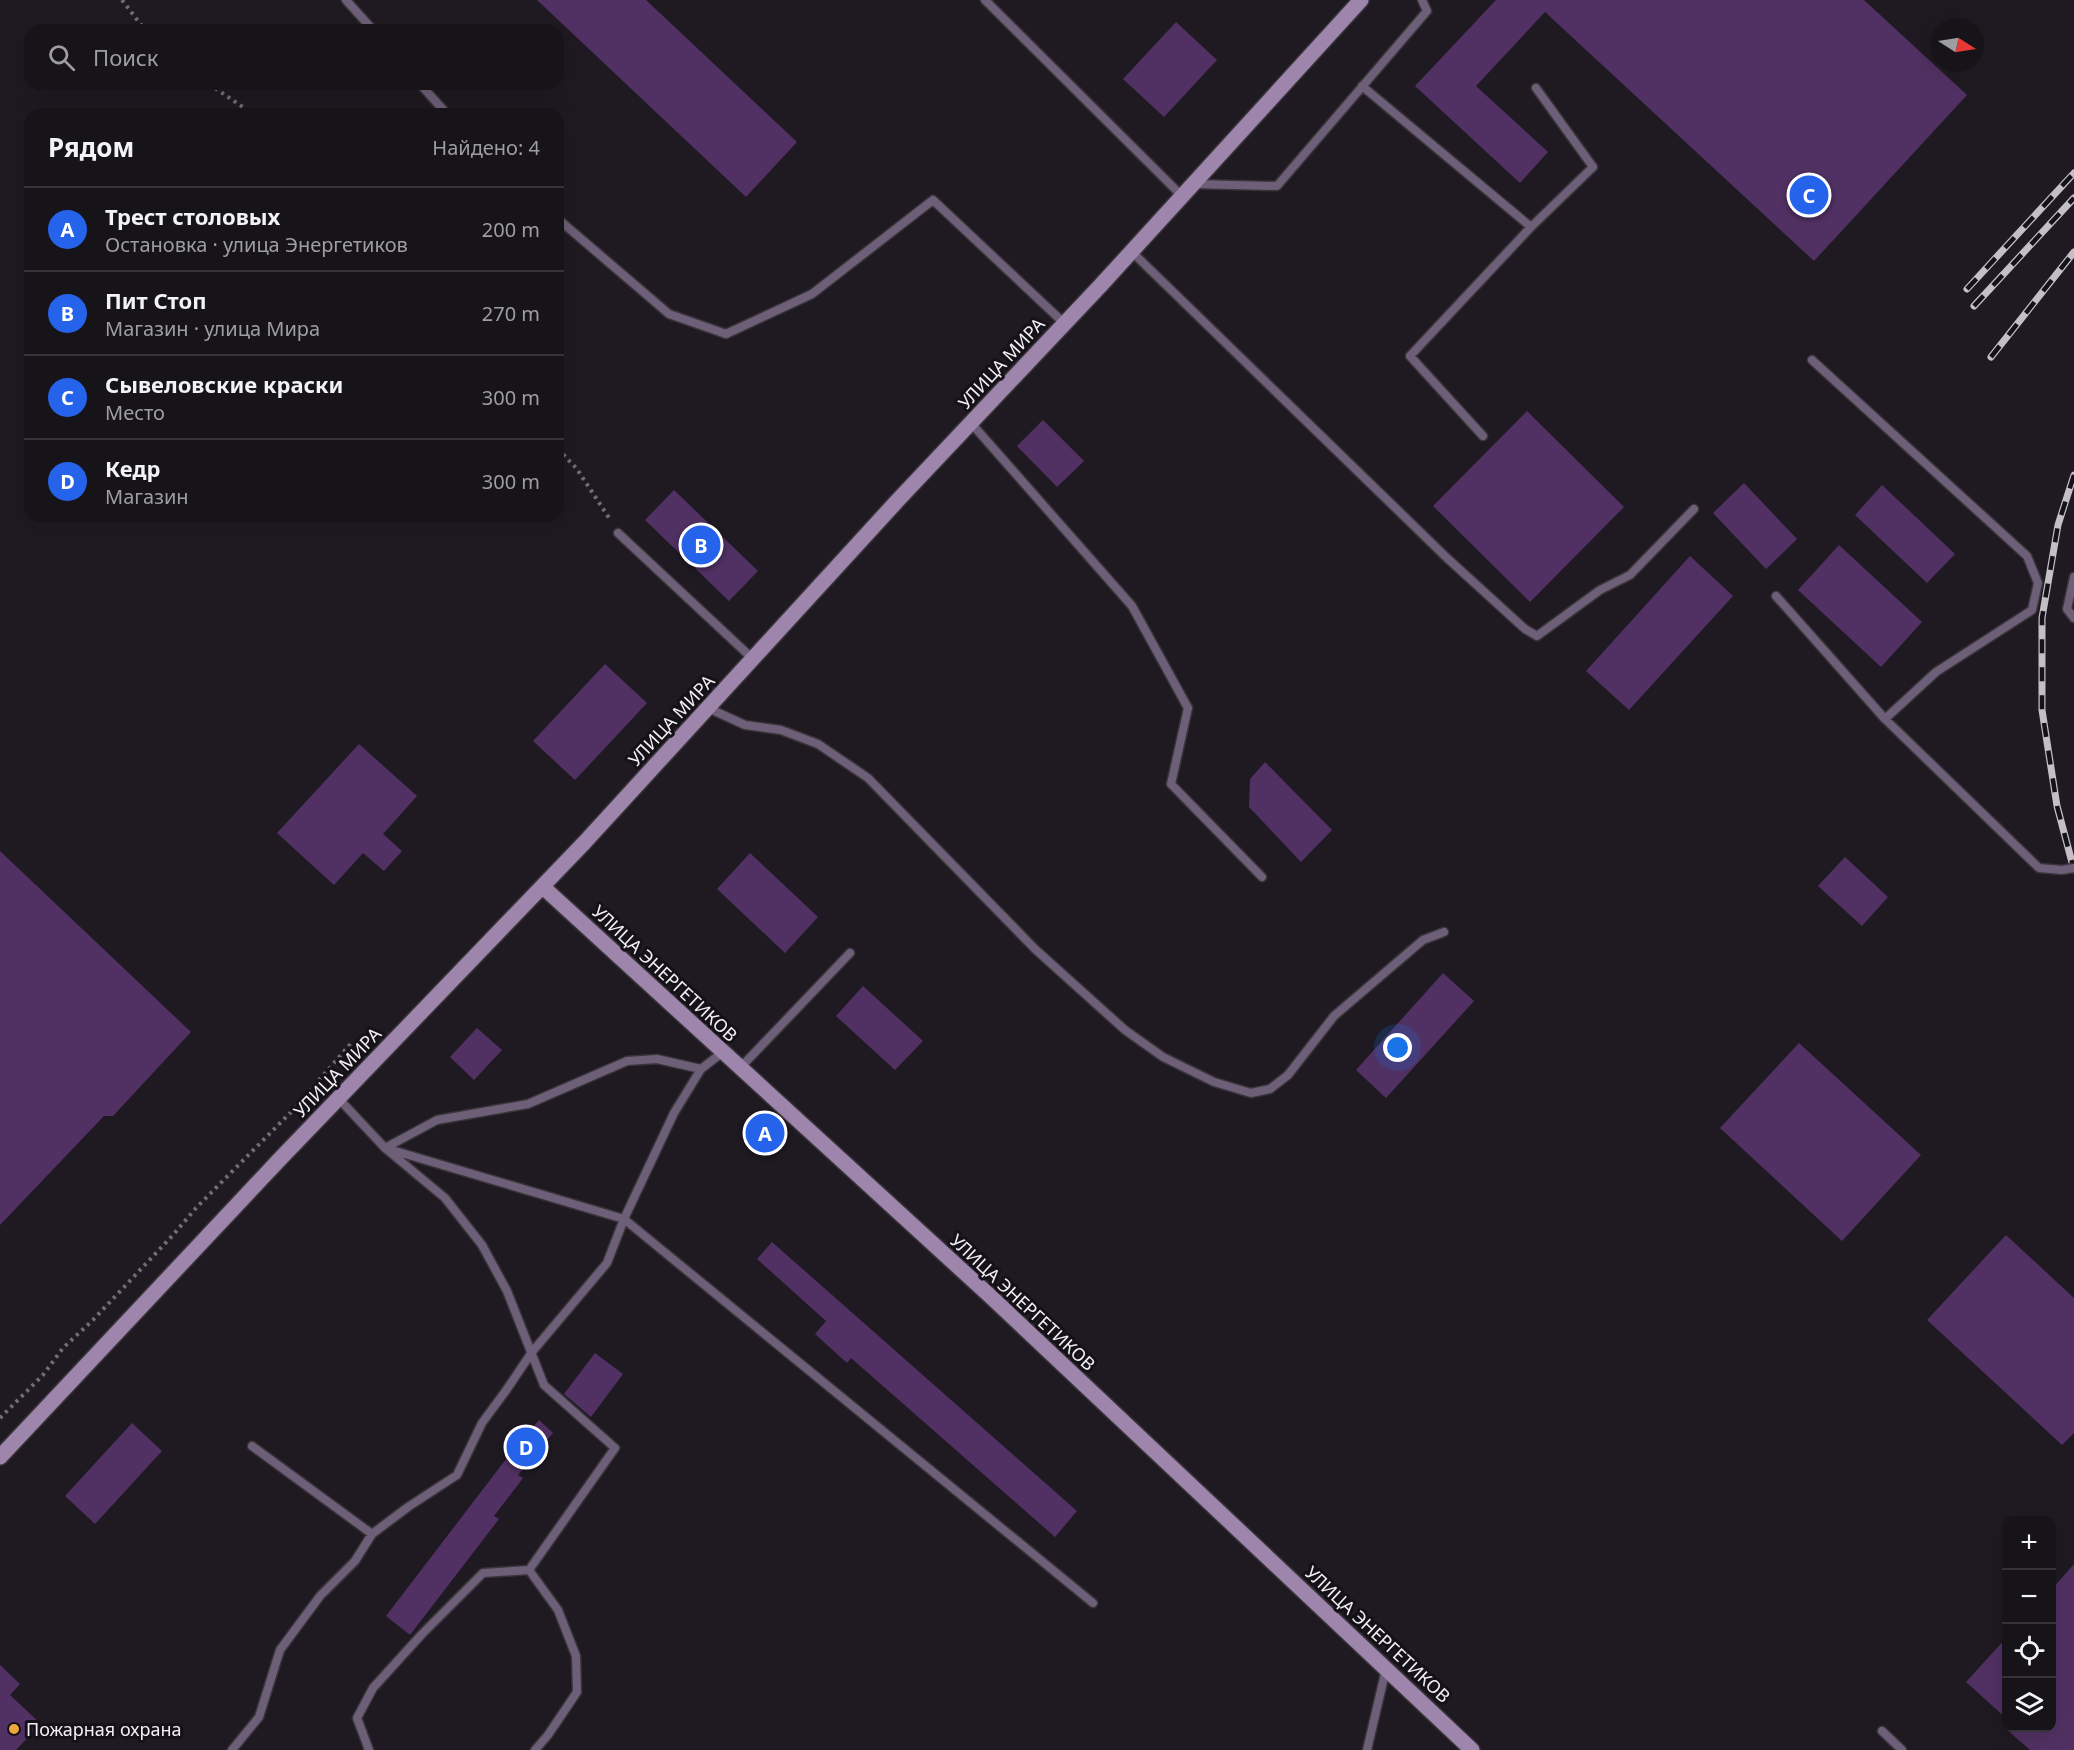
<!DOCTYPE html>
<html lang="ru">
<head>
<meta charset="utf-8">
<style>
	body { margin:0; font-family:"Noto Sans",sans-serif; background:#242126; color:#f1f3f6 }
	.controls { position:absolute; right:18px; bottom:18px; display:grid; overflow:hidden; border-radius:12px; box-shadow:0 6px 24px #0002 }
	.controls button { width:54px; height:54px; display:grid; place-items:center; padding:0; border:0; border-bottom:2px solid #363338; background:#171419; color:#f1f3f6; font:30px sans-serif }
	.compass { position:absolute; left:1930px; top:18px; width:54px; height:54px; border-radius:50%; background:#171419; box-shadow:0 6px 24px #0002; rotate:102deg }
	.you { position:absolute; left:1398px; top:1048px; width:21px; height:21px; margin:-15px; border:4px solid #fff; border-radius:50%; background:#1a73e8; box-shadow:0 0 0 9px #1a73e833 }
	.badge { display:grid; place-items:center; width:39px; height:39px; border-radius:50%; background:#2563eb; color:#fff; font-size:20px; font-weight:700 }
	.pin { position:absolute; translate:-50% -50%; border:3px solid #fff; box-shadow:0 2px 6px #0006 }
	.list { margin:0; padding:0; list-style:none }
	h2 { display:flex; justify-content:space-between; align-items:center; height:78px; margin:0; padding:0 24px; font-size:26px }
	h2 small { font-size:20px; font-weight:400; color:#9e9ea2 }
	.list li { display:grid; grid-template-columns:39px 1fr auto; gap:18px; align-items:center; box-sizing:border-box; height:84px; padding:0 24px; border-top:2px solid #363338 }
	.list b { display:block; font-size:22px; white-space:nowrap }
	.list p { margin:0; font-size:20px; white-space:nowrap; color:#9e9ea2 }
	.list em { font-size:20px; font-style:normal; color:#9e9ea2 }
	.icon { flex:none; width:33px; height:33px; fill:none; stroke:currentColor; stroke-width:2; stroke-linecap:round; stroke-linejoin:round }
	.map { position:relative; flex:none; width:2074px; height:1750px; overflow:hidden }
	.search { position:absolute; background:#171419; box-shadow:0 6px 24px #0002; left:24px; top:24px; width:540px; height:66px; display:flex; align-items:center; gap:15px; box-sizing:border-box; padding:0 21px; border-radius:18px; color:#9e9ea2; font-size:22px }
	.panel { position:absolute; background:#171419; box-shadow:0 6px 24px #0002; left:24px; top:108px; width:540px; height:414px; border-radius:18px }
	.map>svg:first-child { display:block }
</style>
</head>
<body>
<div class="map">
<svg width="2074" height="1750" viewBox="0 0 2074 1750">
	<rect width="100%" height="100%" fill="#1f1a21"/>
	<!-- building -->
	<path fill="#513163" d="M537 0H646L797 142 746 197Z
		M1496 0H1864L1967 95 1814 261 1545 12 1476 86 1548 152 1520 183 1415 86Z
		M1176 22 1217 60 1164 117 1123 79Z
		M1527 411 1624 507 1530 602 1433 506Z
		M1043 420 1084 461 1057 487 1017 446Z
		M1744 483 1797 539 1766 569 1713 513Z
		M1882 485 1955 554 1927 583 1855 515Z
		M674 490 758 571 729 601 645 520Z
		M1839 545 1922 622 1881 667 1798 590Z
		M1690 556 1733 596 1629 710 1586 671Z
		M605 664 647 703 575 780 533 741Z
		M359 744 417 796 383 834 402 851 384 871 363 853 334 885 277 833Z
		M1265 762 1332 830 1301 862 1249 807 1250 779Z
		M0 851 191 1032 113 1116H104L0 1225Z
		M750 853 818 917 785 953 717 889Z
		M1845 857 1888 897 1862 926 1818 886Z
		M1443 973 1474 1001 1386 1098 1356 1070Z
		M863 986 923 1041 895 1070 836 1016Z
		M477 1028 502 1050 474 1080 450 1057Z
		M1799 1043 1921 1155 1842 1241 1720 1128Z
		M2006 1235 2074 1298V1433L2062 1445 1927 1320Z
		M772 1242 1077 1511 1055 1537 851 1358 847 1363 815 1334 826 1321 757 1259Z
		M595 1353 623 1374 591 1417 564 1394Z
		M539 1420 553 1433 518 1475 523 1478 494 1516 499 1519 410 1635 386 1616 503 1463Z
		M132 1423 162 1451 95 1524 65 1496Z
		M2074 1564V1750H2030L2005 1728H2052V1589Z
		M2007 1637V1719L1966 1682Z
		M0 1665 20 1684 10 1695 41 1724 16 1750H0Z"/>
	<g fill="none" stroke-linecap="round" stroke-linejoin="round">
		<!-- lane casing -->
		<g stroke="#38343a" stroke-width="11">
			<path id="lane" d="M346 0 373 30
				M985 0 1182 196
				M420 84 447 114
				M1362 86 1531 227 1593 167 1536 88
				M1194 184 1277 186 1427 11 1422 0
				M558 219 669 314 726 334 812 294 933 200 1065 324
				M1132 252 1447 558 1525 629 1537 636 1600 590 1630 575 1694 509
				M1812 360 2027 556 2038 583 2032 610 1936 672 1885 719
				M971 423 1132 606 1188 708 1171 784 1262 877
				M1483 436 1410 356 1531 227
				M618 533 753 659
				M2074 577 2067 609 2074 618
				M1776 596 1885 719 2039 868 2062 870
				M708 708 745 725 781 730 818 744 868 778 1035 949 1125 1030 1163 1057 1214 1082 1251 1093 1270 1089 1288 1075 1334 1016 1423 940 1444 932
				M740 1068 850 953
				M339 1099 385 1148 445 1198 482 1245 507 1291 544 1385 615 1448 529 1570
				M385 1148 624 1219 1093 1603
				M385 1148 437 1120 528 1104 627 1061 657 1059 701 1069
				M252 1446 372 1534
				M529 1570 558 1610 576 1656 577 1692 548 1735 535 1750
				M1882 1731 1902 1750
				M232 1750 259 1717 280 1650 320 1596 355 1561 372 1534 408 1507 457 1475 482 1423 507 1389 532 1352 607 1263 624 1219 674 1113 701 1069 723 1052
				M369 1750 357 1718 373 1688 422 1634 483 1573 529 1570
				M1367 1750 1386 1669"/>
		</g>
		<!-- secondary casing -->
		<g stroke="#38343a" stroke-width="18">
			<path id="secondary" d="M543 887 989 1295 1472 1750
				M0 1457 279 1160 584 843 898 500 1101 285 1361 0"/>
		</g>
		<!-- path -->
		<path stroke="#716d73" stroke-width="4" stroke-dasharray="3 4.5" stroke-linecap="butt" d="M122 0 145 30
			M209 84 253 114
			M558 449 577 469 611 521
			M0 1418 43 1375 63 1348 93 1320 173 1235 196 1208 295 1108 353 1041"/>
		<!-- lane -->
		<use href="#lane" stroke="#6d5f77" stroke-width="8"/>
		<!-- secondary -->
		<use href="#secondary" stroke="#9d85ab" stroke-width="15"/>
		<!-- rail casing -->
		<g stroke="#c3bfc5" stroke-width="7">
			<path id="rail" d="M1967 289 2074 173
				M1974 306 2074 198
				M1991 357 2074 252
				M2074 475 2058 525 2042 618V710L2057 806 2074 870"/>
		</g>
		<!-- rail -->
		<use href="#rail" stroke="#151118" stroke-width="4.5" stroke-dasharray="14" stroke-linecap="butt"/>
		<!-- lane-bridge casing -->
		<g stroke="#38343a" stroke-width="11" stroke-linecap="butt">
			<path id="lane-bridge" d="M2062 870 2074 868"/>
		</g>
		<!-- lane-bridge -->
		<use href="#lane-bridge" stroke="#6d5f77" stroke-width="8"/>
	</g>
	<!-- markers -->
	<circle fill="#efa73d" stroke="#151118" stroke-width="2" cx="14" cy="1729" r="6"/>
	<g text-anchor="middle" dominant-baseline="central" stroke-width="6" stroke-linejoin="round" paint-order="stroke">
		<!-- street labels -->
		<g font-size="18" fill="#f2eff4" stroke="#151118">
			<text transform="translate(1001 363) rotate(-47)">УЛИЦА МИРА</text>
			<text transform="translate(671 720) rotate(-47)">УЛИЦА МИРА</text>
			<text transform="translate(665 973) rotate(43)">УЛИЦА ЭНЕРГЕТИКОВ</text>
			<text transform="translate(337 1072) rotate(-46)">УЛИЦА МИРА</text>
			<text transform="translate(1023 1302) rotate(43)">УЛИЦА ЭНЕРГЕТИКОВ</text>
			<text transform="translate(1378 1634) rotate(43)">УЛИЦА ЭНЕРГЕТИКОВ</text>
		</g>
		<!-- poi labels -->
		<g font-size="18" fill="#f2eff4" stroke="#151118" text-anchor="start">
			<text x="26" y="1729">Пожарная охрана</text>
		</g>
	</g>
</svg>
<div class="controls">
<button>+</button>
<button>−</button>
<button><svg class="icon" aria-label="locate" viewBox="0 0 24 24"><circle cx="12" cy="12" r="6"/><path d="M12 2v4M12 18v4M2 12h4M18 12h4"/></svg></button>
<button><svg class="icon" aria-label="layers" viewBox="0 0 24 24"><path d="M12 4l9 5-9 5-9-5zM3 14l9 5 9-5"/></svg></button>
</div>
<svg class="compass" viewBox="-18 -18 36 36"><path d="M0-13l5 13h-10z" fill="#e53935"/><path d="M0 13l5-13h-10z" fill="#9e9ea2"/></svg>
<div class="you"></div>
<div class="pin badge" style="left:765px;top:1133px">A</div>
<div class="pin badge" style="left:701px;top:545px">B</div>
<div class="pin badge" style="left:1809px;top:195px">C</div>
<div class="pin badge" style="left:526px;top:1447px">D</div>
<div class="search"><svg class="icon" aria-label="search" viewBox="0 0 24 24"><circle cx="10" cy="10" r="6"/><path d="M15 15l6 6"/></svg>Поиск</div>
<section class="panel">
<h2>Рядом<small>Найдено: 4</small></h2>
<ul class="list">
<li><span class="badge">A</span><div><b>Трест столовых</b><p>Остановка · улица Энергетиков</p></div><em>200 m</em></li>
<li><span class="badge">B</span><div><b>Пит Стоп</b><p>Магазин · улица Мира</p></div><em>270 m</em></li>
<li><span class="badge">C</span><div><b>Сывеловские краски</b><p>Место</p></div><em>300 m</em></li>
<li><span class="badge">D</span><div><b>Кедр</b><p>Магазин</p></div><em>300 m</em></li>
</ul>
</section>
</div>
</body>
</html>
